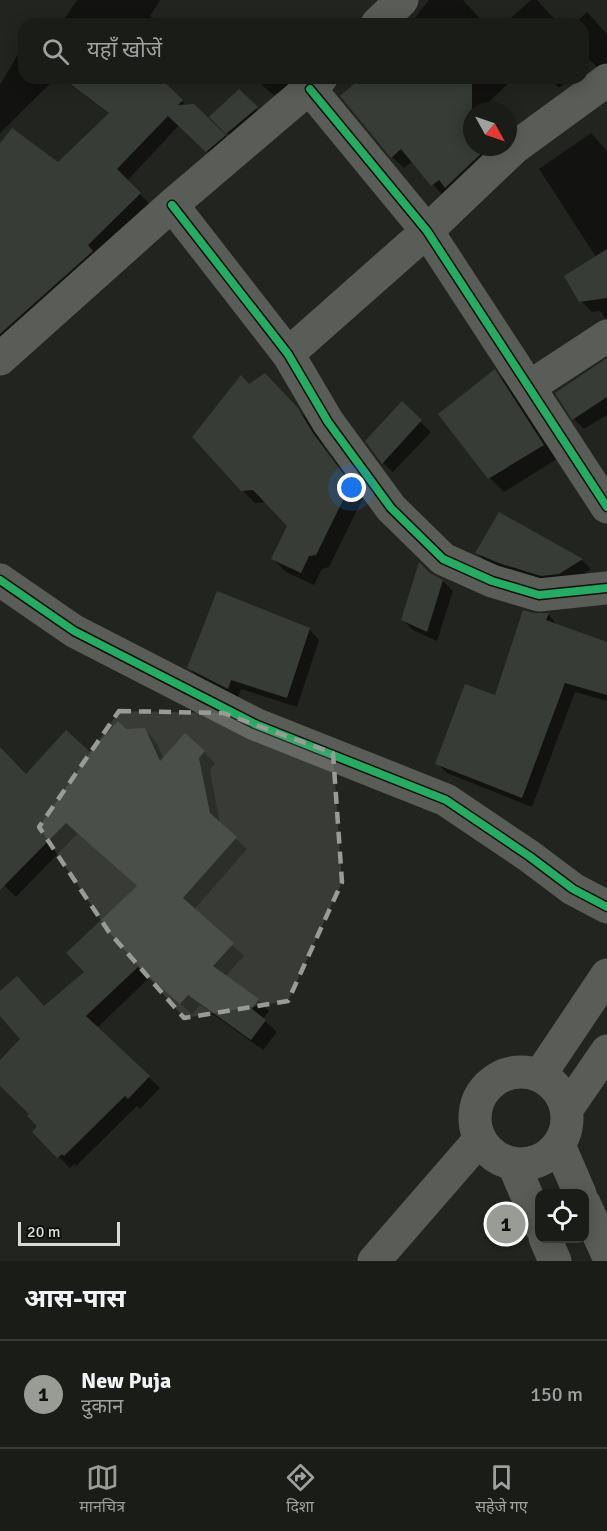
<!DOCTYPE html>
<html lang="hi">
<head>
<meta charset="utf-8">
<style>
	body { margin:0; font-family:Signika,"Noto Sans Devanagari",sans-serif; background:#232520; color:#f1f3f6 }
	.controls { position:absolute; right:18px; bottom:18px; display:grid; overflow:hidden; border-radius:12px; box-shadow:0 3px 15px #0003 }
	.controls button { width:54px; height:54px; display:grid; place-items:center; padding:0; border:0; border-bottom:2px solid #383a36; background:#1a1c17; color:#f1f3f6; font:30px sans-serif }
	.compass { position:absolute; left:463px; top:102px; width:54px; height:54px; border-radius:50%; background:#1a1c17; box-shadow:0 3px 15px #0003; rotate:130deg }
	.scale { position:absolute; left:18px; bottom:15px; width:102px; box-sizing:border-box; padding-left:6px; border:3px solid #d8dcd4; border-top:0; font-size:16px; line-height:21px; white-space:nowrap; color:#d8dcd4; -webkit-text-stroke:4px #0d100b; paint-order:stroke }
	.you { position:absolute; left:352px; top:488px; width:21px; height:21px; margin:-15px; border:4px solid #fff; border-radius:50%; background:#1a73e8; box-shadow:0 0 0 9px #1a73e833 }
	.badge { display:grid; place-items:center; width:39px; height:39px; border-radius:50%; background:#989c95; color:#111; font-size:20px; font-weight:700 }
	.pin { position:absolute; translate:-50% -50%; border:3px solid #fff; box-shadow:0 2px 6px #0006 }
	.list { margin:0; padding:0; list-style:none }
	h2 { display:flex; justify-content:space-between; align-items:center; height:78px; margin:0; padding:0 24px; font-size:26px }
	h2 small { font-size:20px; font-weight:400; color:#9fa1a1 }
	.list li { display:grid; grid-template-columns:39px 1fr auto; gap:18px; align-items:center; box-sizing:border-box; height:108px; padding:0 24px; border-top:2px solid #383a36 }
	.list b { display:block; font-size:22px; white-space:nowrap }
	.list p { margin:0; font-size:20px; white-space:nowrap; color:#9fa1a1 }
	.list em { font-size:20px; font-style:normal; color:#9fa1a1 }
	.icon { flex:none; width:33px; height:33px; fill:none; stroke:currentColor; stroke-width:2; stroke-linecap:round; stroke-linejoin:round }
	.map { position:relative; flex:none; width:607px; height:1261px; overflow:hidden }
	.search { position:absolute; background:#1a1c17; box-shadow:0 3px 15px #0003; left:18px; right:18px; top:18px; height:66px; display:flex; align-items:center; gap:15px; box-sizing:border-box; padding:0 21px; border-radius:18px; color:#9fa1a1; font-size:22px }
	.sheet { height:186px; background:#1a1c17 }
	nav { display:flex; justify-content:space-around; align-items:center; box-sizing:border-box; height:84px; border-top:2px solid #383a36; background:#1a1c17; font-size:16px; color:#9fa1a1 }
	nav a { display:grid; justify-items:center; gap:3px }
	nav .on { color:#989c95 }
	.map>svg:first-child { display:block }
</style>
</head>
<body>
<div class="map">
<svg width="607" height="1261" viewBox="0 0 607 1261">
	<rect width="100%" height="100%" fill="#22251f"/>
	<!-- shadow -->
	<path fill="#0007" d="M77 0H159L160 1 150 16 162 24H61Z
		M429 0H463L485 24H410Z
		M531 0H537L559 24H504Z
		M587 12 607 34V77L590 60 583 67V24H574Z
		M24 44V78H56L0 133V85Z
		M61 78H158L187 106 194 105 235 146 217 161 179 125 127 181 150 204 0 353V146L58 164 110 114Z
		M253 78H299L291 86 274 95Z
		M363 78H514L479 111H472V147H498L444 197 413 161 404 168 392 157Z
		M549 78H571L559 88Z
		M239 91 261 113 232 138 211 117Z
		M591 133 607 151V320L600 311 592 312 581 301 596 257 539 169Z
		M607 360V415L584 429 574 419Z
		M495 371 509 385 557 459 504 492 490 478 440 414Z
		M249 386 278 387 311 423 325 448 363 498 329 567 322 569 314 585 286 572 273 559 289 526 267 502 255 503 242 490Z
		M402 404 431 432 393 472 383 463Z
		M499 514 582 560 591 569 570 584 552 585 487 563 477 553Z
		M429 574 443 581 453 591 437 641 413 630 402 619Z
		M548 614 558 626 606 643 607 640V701L575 692 532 807 447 773 437 763 496 697 534 615Z
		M309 629 319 640 297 707 241 689 238 698 199 678 188 667Z
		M144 729 156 741 164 759 204 752 215 763 210 770 220 824 247 849 194 910 244 956 225 977 258 1000 269 1011 263 1019 277 1032 263 1050 200 1005 192 1014 150 977 97 1028 160 1088 140 1109 137 1106 76 1166 74 1164 70 1168 34 1132 39 1126 31 1114 0 1084V1063L22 1039 0 1013V993L44 1008 86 972 138 887 78 833 16 897 0 881V749L26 776 90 754 125 730Z"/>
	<!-- building -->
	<path fill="#383c37" d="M62 78H160L183 100 178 105 194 104 226 135 206 152 168 116 117 169 141 193 88 245 93 251 0 334V143L12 128 58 162 109 113Z
		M361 78H472V147H488L445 188 439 180 431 186 401 149 391 158 340 96Z
		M239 89 258 107 226 134 209 117Z
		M607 249V298L579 302 564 276Z
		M607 358V397L572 420 555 393Z
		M495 369 544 445 488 479 438 414Z
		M265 373 298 408 313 433 351 484 316 555 309 556 301 573 271 559 287 526 253 490 241 491 192 437 241 375 249 384Z
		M402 401 422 420 382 464 365 441Z
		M499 512 583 559 559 574 541 576 499 563 475 553Z
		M419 562 430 573 443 580 427 632 401 620Z
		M217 591 310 628 287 698 231 680 228 689 187 668Z
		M523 610 534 613H549L546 620 607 642V695L565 683 522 798 435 764 465 684 495 695Z
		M118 721 126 729 145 728 160 761 185 733 205 751 199 758 210 813 237 837 183 898 234 943 213 966 259 999 252 1009 266 1020 251 1040 188 995 180 1004 138 967 86 1016 150 1076 128 1099 125 1096 64 1156 62 1154 57 1158 32 1132 37 1126 27 1116 29 1114 0 1086V1060L20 1039 0 1016V991L17 976 44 1006 84 972 66 953 137 886 66 823 0 890V747L26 774 66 730 90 752Z"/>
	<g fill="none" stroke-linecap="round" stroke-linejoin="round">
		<!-- minor -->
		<path stroke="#5a5c58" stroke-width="33" d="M377 24 402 0
			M310 89 427 231 607 507
			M172 205 288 354 328 422 391 508 443 559 492 581 539 595 607 588
			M288 354 427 231 514 148 607 80
			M0 359 172 205 321 78
			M529 387 607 336
			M0 580 74 631 255 724 446 800 529 856 573 889 607 907
			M374 1261 480 1139"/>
		<!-- major -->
		<path stroke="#5a5c57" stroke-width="33" d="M475 1118a46 46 0 1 1 92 0a46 46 0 1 1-92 0Z
			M540 1075 607 975
			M567 1109 607 1051
			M559 1145 580 1194
			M513 1163 540 1226
			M584 1203 607 1253
			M545 1238 555 1261"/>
		<!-- cycleway casing -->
		<g stroke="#0d100b" stroke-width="11">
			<path id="cycleway" d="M310 89 427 231 607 507
				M172 205 288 354 328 422 391 508 443 559 492 581 539 595 607 588
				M0 580 74 631 255 724 446 800 529 856 573 889 607 907"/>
		</g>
		<!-- cycleway -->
		<use href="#cycleway" stroke="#26ab63" stroke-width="8"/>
	</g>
	<!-- marked area -->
	<path fill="#989c95" fill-opacity="0.2" stroke="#989c95" stroke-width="4.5" stroke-dasharray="12 8" stroke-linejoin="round" d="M119 711 223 713 333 753 342 882 288 1001 184 1018 109 932 39 827Z"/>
</svg>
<div class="controls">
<button><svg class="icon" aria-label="locate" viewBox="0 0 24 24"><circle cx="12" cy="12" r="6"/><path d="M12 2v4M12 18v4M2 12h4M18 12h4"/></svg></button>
</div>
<svg class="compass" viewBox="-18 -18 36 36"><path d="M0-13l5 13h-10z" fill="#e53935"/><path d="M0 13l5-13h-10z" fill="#9fa1a1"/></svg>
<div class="scale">20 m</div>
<div class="you"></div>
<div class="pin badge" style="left:506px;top:1224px">1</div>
<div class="search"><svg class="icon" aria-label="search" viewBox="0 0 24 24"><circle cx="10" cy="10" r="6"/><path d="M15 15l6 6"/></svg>यहाँ खोजें</div>
</div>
<section class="sheet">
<h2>आस-पास<small></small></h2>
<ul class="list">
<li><span class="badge">1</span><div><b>New Puja</b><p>दुकान</p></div><em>150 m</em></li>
</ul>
</section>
<nav>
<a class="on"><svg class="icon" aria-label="map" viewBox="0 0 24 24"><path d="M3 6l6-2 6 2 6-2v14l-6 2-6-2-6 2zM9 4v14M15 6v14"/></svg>मानचित्र</a>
<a><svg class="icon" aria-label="directions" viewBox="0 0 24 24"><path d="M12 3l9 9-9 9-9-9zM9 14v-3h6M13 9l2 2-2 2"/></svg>दिशा</a>
<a><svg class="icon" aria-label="saved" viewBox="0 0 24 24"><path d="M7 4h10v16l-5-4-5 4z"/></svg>सहेजे गए</a>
</nav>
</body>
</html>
